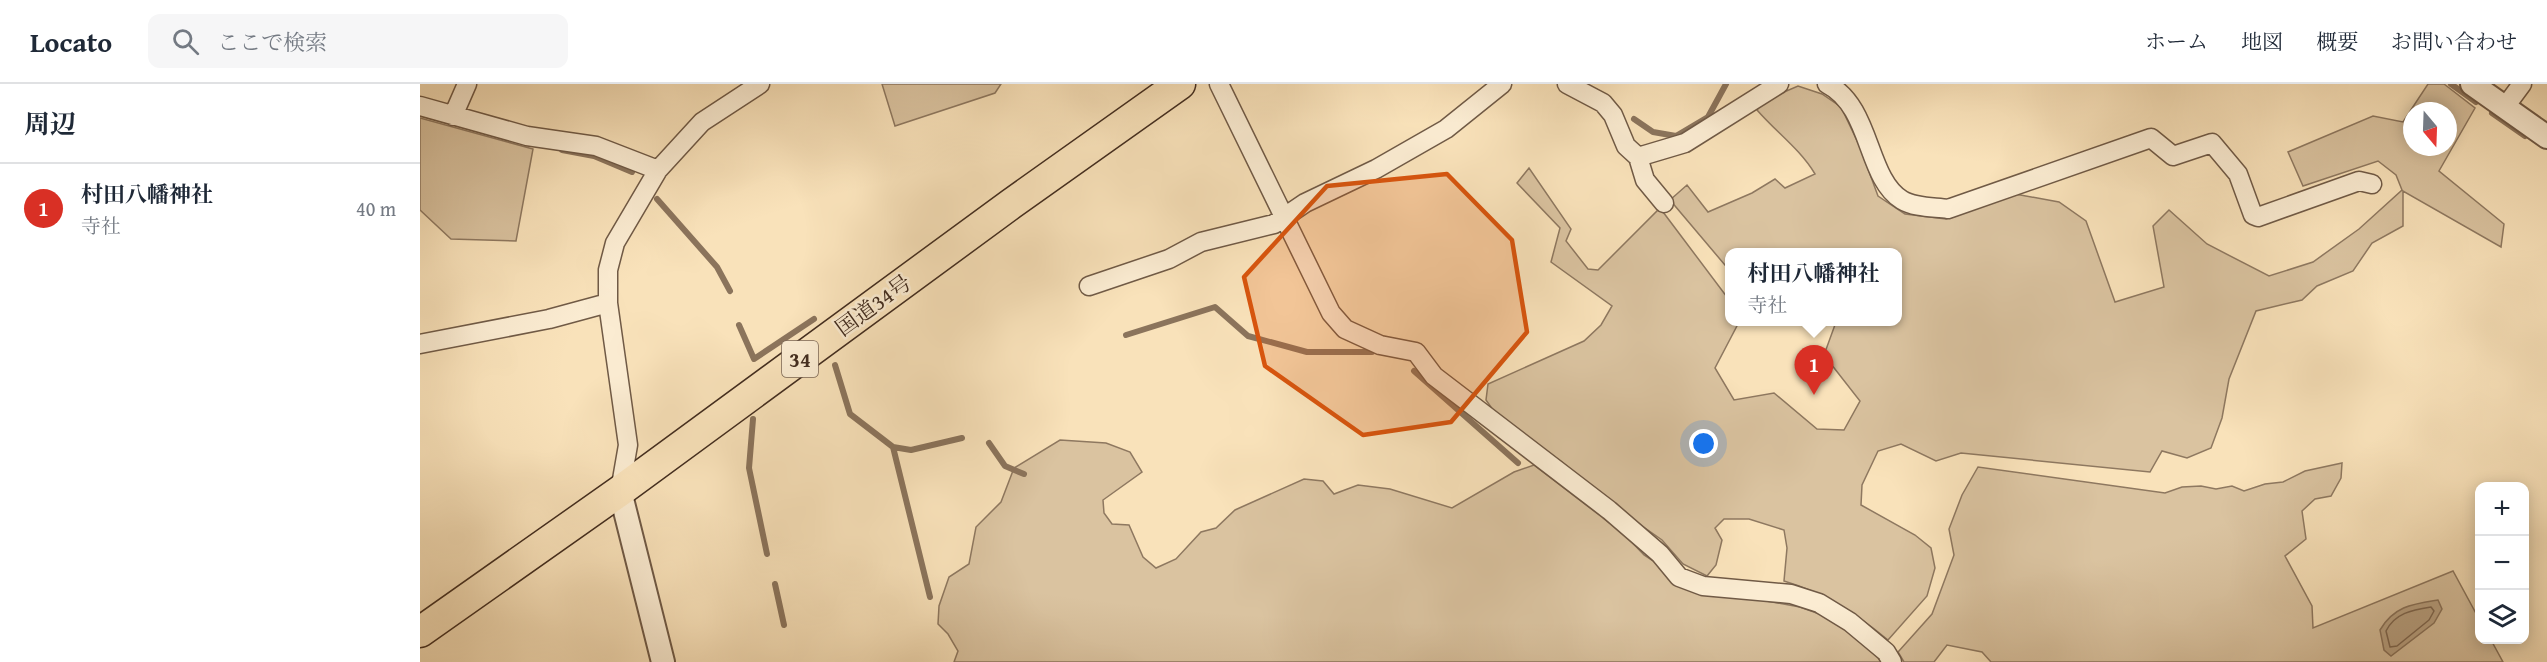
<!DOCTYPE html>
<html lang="ja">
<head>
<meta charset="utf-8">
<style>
	body { margin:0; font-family:"Gentium Book Plus","Noto Serif JP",serif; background:#f6f6f7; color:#1f2937 }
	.controls { position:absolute; right:18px; bottom:18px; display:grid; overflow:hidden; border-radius:12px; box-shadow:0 3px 15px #0003 }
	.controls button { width:54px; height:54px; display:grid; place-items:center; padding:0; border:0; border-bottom:2px solid #e0e1e3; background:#fff; color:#1f2937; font:30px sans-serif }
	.compass { position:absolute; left:1983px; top:18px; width:54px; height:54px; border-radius:50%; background:#fff; box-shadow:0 3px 15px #0003; rotate:161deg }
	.you { position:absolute; left:1284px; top:360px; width:21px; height:21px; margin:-15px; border:4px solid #fff; border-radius:50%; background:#1a73e8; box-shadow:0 0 0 9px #1a73e833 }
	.badge { display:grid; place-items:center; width:39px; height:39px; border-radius:50%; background:#d93025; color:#fff; font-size:20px; font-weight:700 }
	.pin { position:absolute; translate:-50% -50px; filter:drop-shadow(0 2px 3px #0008) }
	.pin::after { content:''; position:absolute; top:32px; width:21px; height:18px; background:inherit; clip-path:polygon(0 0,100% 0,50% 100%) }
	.popup { position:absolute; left:1305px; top:164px; width:177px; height:78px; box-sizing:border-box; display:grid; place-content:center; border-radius:12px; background:#fff; filter:drop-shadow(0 2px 4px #0005); font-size:20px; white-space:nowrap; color:#747a83 }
	.popup b { font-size:22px; color:#1f2937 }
	.popup::after { content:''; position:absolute; left:50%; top:100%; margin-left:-12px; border:12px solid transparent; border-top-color:#fff }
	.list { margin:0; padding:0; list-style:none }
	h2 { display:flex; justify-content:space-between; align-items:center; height:78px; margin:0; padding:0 24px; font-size:26px }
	h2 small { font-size:20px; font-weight:400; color:#747a83 }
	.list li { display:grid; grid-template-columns:39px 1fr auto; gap:18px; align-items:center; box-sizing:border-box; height:90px; padding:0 24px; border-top:2px solid #e0e1e3 }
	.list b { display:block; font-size:22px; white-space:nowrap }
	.list p { margin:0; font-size:20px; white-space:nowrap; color:#747a83 }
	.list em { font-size:20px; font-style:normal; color:#747a83 }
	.icon { flex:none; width:33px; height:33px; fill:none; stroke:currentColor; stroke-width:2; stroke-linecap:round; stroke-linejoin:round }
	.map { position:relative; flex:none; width:2127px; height:578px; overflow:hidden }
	header { display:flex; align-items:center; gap:36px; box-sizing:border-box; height:84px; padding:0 30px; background:#fff; border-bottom:2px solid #e0e1e3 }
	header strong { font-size:28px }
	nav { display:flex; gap:33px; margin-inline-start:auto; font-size:21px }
	.search { width:420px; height:54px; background:#f6f6f7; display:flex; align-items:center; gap:15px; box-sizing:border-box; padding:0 21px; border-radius:12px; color:#747a83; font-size:22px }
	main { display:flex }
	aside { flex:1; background:#fff }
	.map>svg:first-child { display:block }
</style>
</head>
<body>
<header>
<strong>Locato</strong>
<div class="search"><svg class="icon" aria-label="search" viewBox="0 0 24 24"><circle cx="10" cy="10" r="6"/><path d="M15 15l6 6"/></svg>ここで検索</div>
<nav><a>ホーム</a><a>地図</a><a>概要</a><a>お問い合わせ</a></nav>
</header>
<main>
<aside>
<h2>周辺<small></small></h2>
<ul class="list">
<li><span class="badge">1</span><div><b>村田八幡神社</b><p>寺社</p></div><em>40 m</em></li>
</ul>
</aside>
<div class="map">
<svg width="2127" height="578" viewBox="0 0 2127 578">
	<rect width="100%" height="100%" fill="#f9e2ba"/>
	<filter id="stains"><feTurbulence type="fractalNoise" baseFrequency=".00333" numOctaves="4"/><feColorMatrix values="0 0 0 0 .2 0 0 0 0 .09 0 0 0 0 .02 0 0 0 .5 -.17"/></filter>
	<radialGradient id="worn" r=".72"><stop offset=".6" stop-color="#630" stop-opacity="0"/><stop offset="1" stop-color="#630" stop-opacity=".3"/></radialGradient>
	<!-- green -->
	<path fill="#dac3a0" stroke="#8e7860" stroke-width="1.5" fill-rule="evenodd" d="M462 0H581L575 9 475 42Z
		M2008 0H2024L2055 24 2019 87 2084 140 2081 163 1983 107V142L1952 159 1933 187 1897 202 1882 216 1836 227 1809 295 1802 334 1791 364 1767 374 1742 367 1730 388 1541 369 1516 377 1481 360 1458 367 1442 401 1441 421 1495 451 1511 464 1515 484 1507 512 1468 556C1434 528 1407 510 1364 497L1367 464 1364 446 1329 435H1304L1295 444 1302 456 1296 481 1287 492 1263 480 1242 456 1185 416 1142 378 1078 333 1066 316 1068 300 1164 257 1181 241 1192 222 1131 178 1140 144 1097 99 1109 84 1151 145 1146 157 1168 185 1178 186 1240 124 1310 217V238H1319L1295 284 1314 316 1354 309 1397 345 1424 346 1440 317 1404 271 1416 238H1478V168H1310V187L1250 116 1267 101 1288 128 1332 109 1355 95 1365 104 1395 90C1380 65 1356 48 1337 26L1343 17 1378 2 1402 10 1421 23 1440 63 1458 112 1485 130 1526 135 1595 110 1639 118 1666 137 1695 218 1744 203 1733 142 1749 126 1787 160 1849 192 1893 178 1939 145 1982 106 1976 91 1958 77 1883 102 1868 68 1953 32 1983 38ZM1992 27H2028V63H1992Z
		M0 34 113 65 96 157 31 155 0 126Z
		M640 356 686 359 710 368 722 388 683 416 684 429 692 440 709 441 723 473 736 484 756 475 781 448 796 444 815 426 884 395 903 397 914 410 938 401 970 405 1032 424 1094 388 1114 381 1204 450 1224 471 1280 508 1303 509 1380 523 1405 532 1435 549 1462 578H534L538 567 528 550 518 540 519 522 529 493 549 480 556 443 581 418 594 384Z
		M1922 379 1921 394 1911 412 1895 415 1882 427 1886 455 1865 472 1892 522 1893 544 2033 487 2059 535 2060 556H2071L2083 578H1571L1562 568 1527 561 1514 578H1484L1478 568 1512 530 1534 471 1529 445 1542 411 1558 383 1745 409 1762 403 1781 402 1796 405 1812 402 1824 407 1845 400 1863 398 1885 387Z"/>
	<!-- water -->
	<path fill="#bba485" stroke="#8b745c" stroke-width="1.5" d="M2018 516 2022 525 2014 539 1971 572 1964 566 1960 546C1974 522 1993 520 2018 516Z"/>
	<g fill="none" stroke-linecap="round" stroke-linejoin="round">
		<!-- shore -->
		<path stroke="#7f6852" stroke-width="1.5" d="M2011 523 2014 527 2009 536 1977 562 1970 563 1966 547C1975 529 1992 526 2011 523Z"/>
		<!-- stream -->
		<path stroke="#8b745c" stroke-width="6" d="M2031 0 2056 18
			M2072 29 2105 52
			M1214 35 1233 48 1256 52 1288 33 1306 0
			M142 66 174 72 212 88
			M237 115 297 183 310 207
			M319 241 334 275 394 235
			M706 251 795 223 828 252 887 268H952
			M415 281 430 330 473 363 491 366 542 354
			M994 287 1098 379
			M333 335 329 384 347 470
			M569 359 585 382 604 390
			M473 363 510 513
			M355 500 364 541"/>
		<!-- minor casing -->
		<g stroke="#705a46" stroke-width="21">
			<path id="minor" d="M799 0 911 229 925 245 960 261 996 268 1014 292 1189 426 1240 470 1259 493 1283 502 1371 510 1399 519 1430 538 1466 568 1472 578
				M1147 0 1183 19 1193 31 1206 62 1218 73 1225 96 1244 119
				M1407 0C1452 23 1446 94 1482 116 1495 124 1514 123 1528 125L1731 54 1753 72 1792 59 1818 90 1833 131 1838 133 1939 97 1952 100
				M0 22 107 52 176 62 238 86
				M2085 23 2102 0
				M33 32 47 0
				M1218 73 1265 59 1359 0
				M669 202 749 175 781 158 854 140 885 119 956 85 1026 45 1082 0
				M0 260 129 235 188 219
				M200 407 208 361 188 219V186L195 159 238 86 282 38 340 0"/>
		</g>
		<!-- tertiary casing -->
		<g stroke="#705a46" stroke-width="26">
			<path id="tertiary" d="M2052 0 2127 53
				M200 407 243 578"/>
		</g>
		<!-- trunk casing -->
		<g stroke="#432d1f" stroke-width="33">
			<path id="trunk" d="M0 548 200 407 591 120 760 0"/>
		</g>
		<!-- minor -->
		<use href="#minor" stroke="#fbecd2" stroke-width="18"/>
		<!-- tertiary -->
		<use href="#tertiary" stroke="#fbecd2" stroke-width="22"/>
		<!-- trunk -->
		<use href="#trunk" stroke="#f9e2ba" stroke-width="30"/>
	</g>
	<!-- marked area -->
	<path fill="#d8550e" fill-opacity="0.2" stroke="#d8550e" stroke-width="4.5" stroke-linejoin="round" d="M1027 90 1092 156 1107 248 1031 338 943 351 845 282 824 193 907 102Z"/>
	<g text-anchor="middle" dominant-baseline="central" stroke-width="5" stroke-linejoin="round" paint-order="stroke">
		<!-- shield labels -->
		<rect fill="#fbecd2" stroke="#7a6655" stroke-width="1.5" x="362" y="257" width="36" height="36" rx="4.5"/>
		<g font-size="21" font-weight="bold" fill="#432d1f">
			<text x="380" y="275">34</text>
		</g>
		<!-- street labels -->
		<g font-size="22" fill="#432d1f" stroke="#fbecd2">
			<text transform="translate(453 221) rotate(-36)">国道34号</text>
		</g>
	</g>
	<rect width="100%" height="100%" filter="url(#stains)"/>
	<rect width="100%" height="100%" fill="url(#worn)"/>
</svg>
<div class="controls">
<button>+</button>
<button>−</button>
<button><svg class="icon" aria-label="layers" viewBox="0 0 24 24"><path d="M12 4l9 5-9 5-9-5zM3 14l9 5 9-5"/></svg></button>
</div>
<svg class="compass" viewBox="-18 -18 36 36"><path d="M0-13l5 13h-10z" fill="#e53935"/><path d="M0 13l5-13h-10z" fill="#747a83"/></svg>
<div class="you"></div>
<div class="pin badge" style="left:1394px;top:311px">1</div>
<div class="popup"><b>村田八幡神社</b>寺社</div>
</div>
</main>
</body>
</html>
